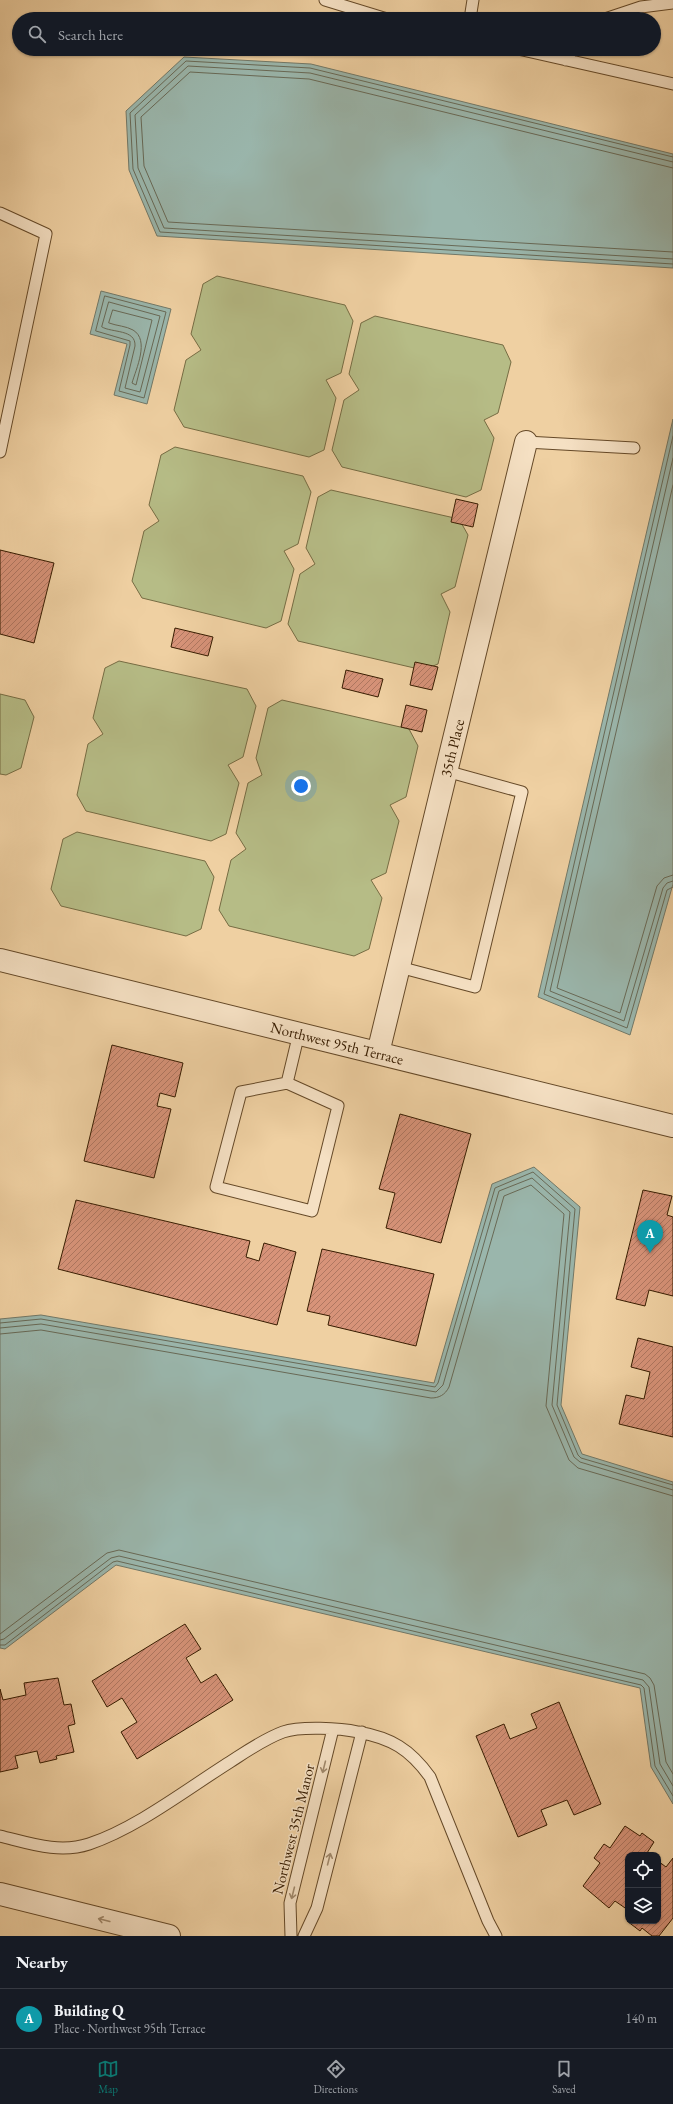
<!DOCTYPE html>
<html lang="en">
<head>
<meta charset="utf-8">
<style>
	body { margin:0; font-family:"EB Garamond",serif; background:#20242c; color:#f1f3f6 }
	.controls { position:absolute; right:12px; bottom:12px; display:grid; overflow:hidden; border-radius:8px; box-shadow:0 1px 3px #0004 }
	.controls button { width:36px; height:36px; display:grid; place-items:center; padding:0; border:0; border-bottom:1px solid #363941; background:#171b24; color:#f1f3f6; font:20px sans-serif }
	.you { position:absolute; left:301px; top:786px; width:14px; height:14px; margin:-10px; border:3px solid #fff; border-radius:50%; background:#1a73e8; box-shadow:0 0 0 6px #1a73e833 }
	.badge { display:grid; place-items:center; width:26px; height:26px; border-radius:50%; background:#0f766e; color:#fff; font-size:13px; font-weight:700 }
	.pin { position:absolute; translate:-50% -33px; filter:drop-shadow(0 1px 2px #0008) }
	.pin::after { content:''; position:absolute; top:21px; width:14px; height:12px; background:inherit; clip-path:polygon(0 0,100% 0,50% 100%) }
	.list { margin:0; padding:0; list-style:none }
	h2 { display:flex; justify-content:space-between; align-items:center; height:52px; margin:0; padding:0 16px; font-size:17px }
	h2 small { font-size:13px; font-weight:400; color:#9ea1a6 }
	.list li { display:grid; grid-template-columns:26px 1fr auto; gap:12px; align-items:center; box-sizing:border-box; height:60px; padding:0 16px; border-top:1px solid #363941 }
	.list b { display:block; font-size:15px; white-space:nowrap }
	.list p { margin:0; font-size:13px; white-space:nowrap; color:#9ea1a6 }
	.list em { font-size:13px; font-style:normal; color:#9ea1a6 }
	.icon { flex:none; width:22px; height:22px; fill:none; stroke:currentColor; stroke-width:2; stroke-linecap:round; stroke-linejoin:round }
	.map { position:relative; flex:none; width:673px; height:1936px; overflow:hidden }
	.search { position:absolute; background:#171b24; box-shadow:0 1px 3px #0004; left:12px; right:12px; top:12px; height:44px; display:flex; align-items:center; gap:10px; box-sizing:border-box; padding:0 14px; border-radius:22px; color:#9ea1a6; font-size:15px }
	.sheet { height:112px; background:#171b24 }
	nav { display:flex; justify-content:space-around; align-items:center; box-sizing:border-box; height:56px; border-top:1px solid #363941; background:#171b24; font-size:11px; color:#9ea1a6 }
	nav a { display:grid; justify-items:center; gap:2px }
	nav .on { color:#0f766e }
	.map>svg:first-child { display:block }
</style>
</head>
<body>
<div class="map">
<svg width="673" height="1936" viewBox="0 0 673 1936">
	<defs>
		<pattern id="building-hatch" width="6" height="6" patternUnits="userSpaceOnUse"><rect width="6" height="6" fill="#d79379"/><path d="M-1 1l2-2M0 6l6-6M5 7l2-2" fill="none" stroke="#af7761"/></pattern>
	</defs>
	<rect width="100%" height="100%" fill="#efd0a2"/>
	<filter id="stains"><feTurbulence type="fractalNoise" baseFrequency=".005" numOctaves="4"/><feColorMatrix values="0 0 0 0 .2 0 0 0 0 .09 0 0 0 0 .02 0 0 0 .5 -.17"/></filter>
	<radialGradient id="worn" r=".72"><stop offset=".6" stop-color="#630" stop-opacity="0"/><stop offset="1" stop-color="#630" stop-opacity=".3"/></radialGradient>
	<!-- grass -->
	<path fill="#b6bc86" stroke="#766c43" d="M217 276 345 305 353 321 341 373 326 380 336 398 324 450 309 457 184 427 174 410 186 360 201 350 191 334 203 284Z
		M375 316 503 345 511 362 498 413 484 420 494 438 481 490 466 497 342 467 332 450 344 400 359 390 349 374 361 323Z
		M175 447 303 476 311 492 298 544 284 551 294 569 281 621 266 628 142 598 132 581 144 531 159 521 149 505 161 455Z
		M331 490 459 519 468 535 455 587 441 594 450 612 438 664 423 670 298 641 288 624 300 574 315 564 306 548 318 497Z
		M119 661 247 689 256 706 243 757 228 765 239 783 226 834 211 841 86 811 77 795 88 744 103 734 93 718 105 668Z
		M0 694 25 700 34 717 21 768 6 775 0 774Z
		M282 700 409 729 418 746 406 797 390 805 399 821 386 873 371 880 382 898 369 949 354 956 229 926 219 910 231 860 246 849 236 833 248 783 262 775 256 758 268 708Z
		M77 832 205 861 214 877 201 929 186 936 61 906 51 889 63 839Z"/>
	<!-- water -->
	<path fill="#9ab6ac" stroke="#727867" d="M184 57 311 64 673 154V268L157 236 129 170 126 111Z
		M101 291 171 309 147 404 114 395 127 344 90 334Z
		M673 419V884L630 1035 538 997Z
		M534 1167 580 1207 561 1405 582 1454 673 1482V1804L651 1767 640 1688 116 1565 5 1649 0 1648V1319L41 1315 434 1383 492 1184Z"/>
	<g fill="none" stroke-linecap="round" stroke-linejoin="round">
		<!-- shore -->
		<path stroke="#686956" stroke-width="1" d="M673 157 310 68 186 61 130 113 133 169 160 232 673 264
			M673 162 310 73 188 66 135 115 138 168 164 228 673 259
			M673 168 309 79 190 72 141 117 144 166 168 222 673 252
			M105 296 166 312 144 398 119 391 130 345V341L96 331Z
			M109 302 160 316 140 392 125 388 135 346C136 329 112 333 102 327Z
			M113 310 152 320 136 385 132 383C136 369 150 340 133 330 126 326 117 326 109 323Z
			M673 436 544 994 627 1028 667 890 673 887
			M673 458 550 991 624 1021 663 888 667 883 673 881
			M673 485 557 988 620 1013 657 886 664 878 673 875
			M0 1323 41 1319 435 1387 438 1383 495 1188 533 1172 575 1209 557 1405 578 1455 581 1458 673 1485
			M0 1328 41 1324 436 1392 443 1385 499 1191 532 1178 570 1212 552 1405 574 1457 580 1462 673 1490
			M0 1334 41 1330 431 1398C439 1398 445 1395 449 1387L504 1196 531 1185 564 1214 546 1406 569 1460 578 1468 673 1496
			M0 1634 107 1553 119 1550 645 1674 650 1678 654 1685 666 1762 673 1774
			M0 1640 4 1639 111 1558 119 1556 643 1680 649 1687 660 1764 673 1786
			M0 1645H5L113 1562 117 1561 641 1685 644 1688 655 1766 673 1796"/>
	</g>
	<!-- building -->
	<path fill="url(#building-hatch)" stroke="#371c00" d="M456 499 478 504 473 527 451 522Z
		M0 550 54 563 34 643 0 634Z
		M175 628 213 637 208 656 171 647Z
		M415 662 438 667 432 690 410 685Z
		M346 670 383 679 378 697 342 688Z
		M406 705 427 710 422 732 401 727Z
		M112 1045 183 1063 175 1097 160 1093 157 1106 171 1109 154 1178 84 1161Z
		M400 1114 471 1134 441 1243 386 1228 395 1193 379 1189Z
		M643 1190 672 1196 667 1215 673 1217V1296L649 1290 645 1306 616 1299Z
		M76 1200 250 1241 246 1257 259 1261 264 1243 296 1252 277 1325 58 1269Z
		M322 1249 434 1274 416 1346 328 1325 330 1316 307 1311Z
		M638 1338 673 1347V1437L619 1424 626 1395 644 1399 650 1372 631 1367Z
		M185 1624 201 1649 186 1658 201 1683 216 1674 233 1700 137 1759 121 1732 137 1722 122 1698 107 1707 92 1681Z
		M58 1678 64 1705 71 1704 75 1724 68 1726 74 1752 56 1756 57 1759 40 1763 37 1751 15 1756 18 1768 0 1772V1689L3 1700 26 1695 24 1683Z
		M559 1702 601 1804 574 1815 567 1800 541 1810 547 1825 518 1837 476 1736 504 1724 510 1739 537 1728 531 1714Z
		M625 1826 640 1836 642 1833 654 1842 647 1853 650 1855H628V1910L615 1901 609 1908 583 1886 600 1863 594 1858 604 1844 610 1848Z
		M673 1858V1918L659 1936H652L642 1928 640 1931 627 1921H658V1861L666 1867Z"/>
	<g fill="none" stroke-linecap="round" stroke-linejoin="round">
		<!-- service casing -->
		<g stroke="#654928" stroke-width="13">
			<path id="service" d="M325 0 387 19
				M470 19 473 0
				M605 19 641 7 673 3
				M518 49 673 84
				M566 60 573 49
				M0 213 46 234 0 452
				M526 442 634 448
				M399 967 475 987 522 792 446 771
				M287 1083 338 1106 312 1211 216 1187 241 1092 287 1083 299 1033
				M0 1836C29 1843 59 1854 89 1844 137 1828 187 1789 230 1762 247 1751 264 1739 283 1732 300 1726 340 1728 358 1732 391 1738 410 1749 430 1777L488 1921 496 1936
				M291 1936 290 1903 333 1729
				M304 1936 317 1908 362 1732"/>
		</g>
		<!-- minor casing -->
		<g stroke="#654928" stroke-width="24">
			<path id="minor" d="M0 960 673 1126
				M378 1053 526 442"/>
		</g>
		<!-- tertiary casing -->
		<g stroke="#654928" stroke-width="24">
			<path id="tertiary" d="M0 1894 169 1936"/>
		</g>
		<!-- service -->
		<use href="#service" stroke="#f5e0c3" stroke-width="11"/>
		<!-- minor -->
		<use href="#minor" stroke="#f5e0c3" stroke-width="22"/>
		<!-- tertiary -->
		<use href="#tertiary" stroke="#f5e0c3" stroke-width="22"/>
	</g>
	<!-- one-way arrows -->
	<defs><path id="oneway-shaft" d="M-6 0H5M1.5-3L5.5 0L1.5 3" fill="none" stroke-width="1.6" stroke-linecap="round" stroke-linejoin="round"/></defs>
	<g stroke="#a0886b">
		<use href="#oneway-shaft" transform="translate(324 1767) rotate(104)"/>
		<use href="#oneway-shaft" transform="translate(329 1859) rotate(-76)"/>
		<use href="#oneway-shaft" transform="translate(293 1893) rotate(104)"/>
		<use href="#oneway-shaft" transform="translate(104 1920) rotate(-166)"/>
	</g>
	<g text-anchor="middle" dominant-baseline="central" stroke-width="3" stroke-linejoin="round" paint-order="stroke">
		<!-- street labels -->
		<g font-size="15" fill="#371c00" stroke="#f5e0c3">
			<text transform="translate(452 748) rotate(-76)">35th Place</text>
			<text transform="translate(337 1043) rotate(14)">Northwest 95th Terrace</text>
			<text transform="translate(293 1829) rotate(-76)">Northwest 35th Manor</text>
		</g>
	</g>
	<rect width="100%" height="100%" filter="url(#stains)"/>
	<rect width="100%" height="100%" fill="url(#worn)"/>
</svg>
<div class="controls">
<button><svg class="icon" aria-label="locate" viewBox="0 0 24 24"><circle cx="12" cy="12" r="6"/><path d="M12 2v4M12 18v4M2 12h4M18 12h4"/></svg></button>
<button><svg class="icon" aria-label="layers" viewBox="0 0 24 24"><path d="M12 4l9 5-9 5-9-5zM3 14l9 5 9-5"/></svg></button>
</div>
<div class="you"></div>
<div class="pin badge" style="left:650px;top:1253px;background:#0f9aa8">A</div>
<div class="search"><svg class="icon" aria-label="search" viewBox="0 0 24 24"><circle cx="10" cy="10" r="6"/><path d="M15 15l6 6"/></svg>Search here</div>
</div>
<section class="sheet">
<h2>Nearby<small></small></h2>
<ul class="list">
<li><span class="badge" style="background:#0f9aa8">A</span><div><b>Building Q</b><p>Place · Northwest 95th Terrace</p></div><em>140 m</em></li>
</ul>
</section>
<nav>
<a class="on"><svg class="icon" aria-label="map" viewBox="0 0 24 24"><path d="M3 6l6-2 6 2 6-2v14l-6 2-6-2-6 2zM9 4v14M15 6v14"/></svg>Map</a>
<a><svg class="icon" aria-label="directions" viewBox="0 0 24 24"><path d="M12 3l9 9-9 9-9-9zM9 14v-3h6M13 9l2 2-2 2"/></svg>Directions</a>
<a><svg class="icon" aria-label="saved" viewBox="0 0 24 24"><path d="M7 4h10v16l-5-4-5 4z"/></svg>Saved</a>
</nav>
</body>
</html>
